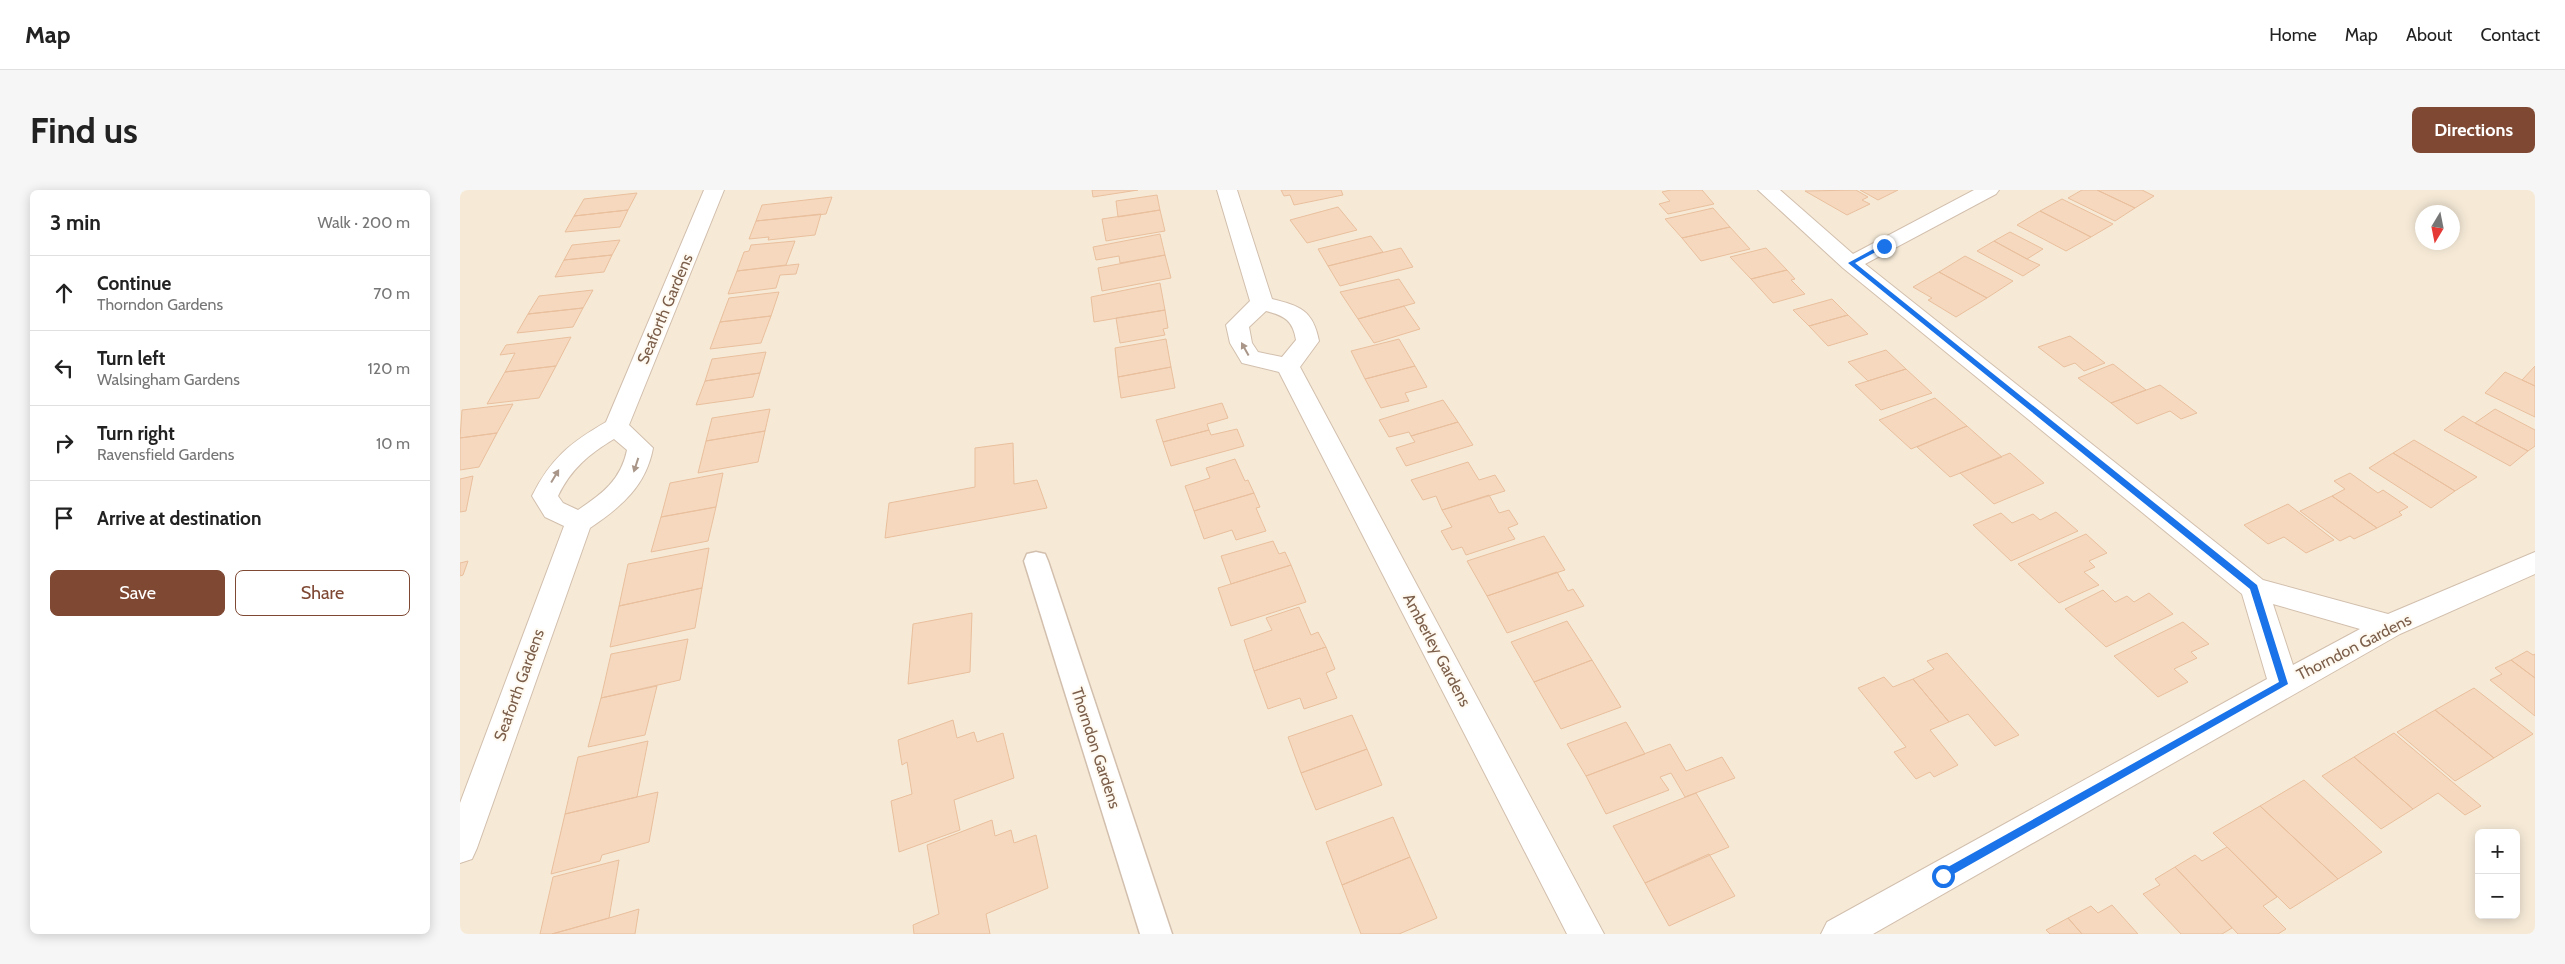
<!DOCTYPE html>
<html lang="en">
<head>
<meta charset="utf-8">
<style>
	body { margin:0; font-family:Cabin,sans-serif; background:#f6f6f6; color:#222 }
	.controls { position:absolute; right:15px; bottom:15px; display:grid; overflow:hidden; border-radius:8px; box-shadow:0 2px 12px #0003 }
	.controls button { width:45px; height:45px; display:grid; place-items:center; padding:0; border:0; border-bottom:1px solid #e0e0e0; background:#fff; color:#222; font:25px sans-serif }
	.compass { position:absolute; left:1955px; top:15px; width:45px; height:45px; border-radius:50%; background:#fff; box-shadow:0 2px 12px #0003; rotate:190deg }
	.stop { position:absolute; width:15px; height:15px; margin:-11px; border:4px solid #1a73e8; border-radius:50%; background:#fff }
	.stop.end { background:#1a73e8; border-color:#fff; box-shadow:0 1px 5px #0008 }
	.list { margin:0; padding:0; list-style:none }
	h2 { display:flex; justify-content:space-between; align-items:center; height:65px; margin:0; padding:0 20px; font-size:21px }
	h2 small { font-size:16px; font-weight:400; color:#767676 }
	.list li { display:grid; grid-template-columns:32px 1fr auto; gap:15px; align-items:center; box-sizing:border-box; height:75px; padding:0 20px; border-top:1px solid #e0e0e0 }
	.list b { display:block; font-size:19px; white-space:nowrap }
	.list p { margin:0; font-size:16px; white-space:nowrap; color:#767676 }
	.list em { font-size:16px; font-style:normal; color:#767676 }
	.actions { display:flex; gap:10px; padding:15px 20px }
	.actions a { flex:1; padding:11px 0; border:1px solid #7e4833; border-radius:8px; text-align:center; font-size:18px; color:#7e4833 }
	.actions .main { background:#7e4833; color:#fff }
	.icon { flex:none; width:28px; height:28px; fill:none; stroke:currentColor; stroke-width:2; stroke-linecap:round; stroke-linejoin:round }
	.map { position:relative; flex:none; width:2075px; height:744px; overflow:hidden; border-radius:8px }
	header { display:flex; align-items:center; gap:30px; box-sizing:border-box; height:70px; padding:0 25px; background:#fff; border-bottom:1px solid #e0e0e0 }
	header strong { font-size:24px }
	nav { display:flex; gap:28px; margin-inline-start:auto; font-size:18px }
	.intro { display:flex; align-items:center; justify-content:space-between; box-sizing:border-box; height:120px; padding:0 30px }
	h1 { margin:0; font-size:35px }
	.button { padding:12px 22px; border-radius:8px; background:#7e4833; color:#fff; font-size:18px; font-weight:700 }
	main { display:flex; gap:30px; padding:0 30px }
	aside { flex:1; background:#fff; border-radius:8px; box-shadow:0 2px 12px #0003 }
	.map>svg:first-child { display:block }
</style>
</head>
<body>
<header>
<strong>Map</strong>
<nav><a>Home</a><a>Map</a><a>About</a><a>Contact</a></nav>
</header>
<div class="intro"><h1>Find us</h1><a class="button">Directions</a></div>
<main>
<aside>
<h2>3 min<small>Walk · 200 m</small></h2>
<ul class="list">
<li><svg class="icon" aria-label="ahead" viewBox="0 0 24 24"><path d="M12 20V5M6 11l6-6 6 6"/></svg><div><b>Continue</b><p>Thorndon Gardens</p></div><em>70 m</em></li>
<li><svg class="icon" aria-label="left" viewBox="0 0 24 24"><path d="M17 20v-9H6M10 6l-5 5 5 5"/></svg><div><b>Turn left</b><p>Walsingham Gardens</p></div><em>120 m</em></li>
<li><svg class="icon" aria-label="right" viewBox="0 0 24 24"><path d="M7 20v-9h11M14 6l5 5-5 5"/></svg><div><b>Turn right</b><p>Ravensfield Gardens</p></div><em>10 m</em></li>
<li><svg class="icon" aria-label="arrive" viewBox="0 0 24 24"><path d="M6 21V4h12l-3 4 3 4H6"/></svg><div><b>Arrive at destination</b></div></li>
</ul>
<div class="actions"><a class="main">Save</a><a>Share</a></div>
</aside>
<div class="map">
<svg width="2075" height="744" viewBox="0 0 2075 744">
	<rect width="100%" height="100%" fill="#fef7e9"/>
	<!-- residential -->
	<path fill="#f6ead7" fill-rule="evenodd" d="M0 0H2075V744H0ZM1962 22H1992V52H1962ZM2019 643H2056V725H2019Z"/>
	<!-- building -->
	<path fill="#f5d8be" stroke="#e9bf9d" d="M632 0H678L633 7Z
		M821 0H881L883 5 834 15 830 5 824 6Z
		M1211 0H1242L1254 14 1208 24 1199 14 1210 11 1202 2Z
		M1396 0 1408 7 1402 10 1410 14 1387 25 1345 1Z
		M1400 0H1438L1418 10Z
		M1622 0H1637L1675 18 1655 31 1608 8Z
		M1637 0H1682L1694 6 1675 18Z
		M177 3 168 20 114 26 124 9Z
		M697 5 700 20 658 27 656 11Z
		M372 7 366 24 296 31 302 15Z
		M1602 9 1653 34 1631 47 1580 21Z
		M878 17 897 40 847 53 830 30Z
		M1253 18 1270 37 1222 48 1205 29Z
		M168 20 160 37 105 42 114 26Z
		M700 20 705 41 646 51 642 29Z
		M1580 21 1631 47 1606 61 1557 35Z
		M361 24 355 45 308 50 309 47 289 49 296 31Z
		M1270 37 1290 59 1241 71 1222 48Z
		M1550 42 1583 59 1567 69 1534 51Z
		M700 44 705 65 660 73 659 66 636 70 633 57Z
		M911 46 923 62 868 76 858 59Z
		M160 50 152 65 104 70 112 55Z
		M335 51 326 75 277 81 284 62 289 61 291 55Z
		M1534 51 1567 69 1580 75 1563 86 1517 61Z
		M941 58 953 77 880 96 868 76Z
		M1306 58 1327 80 1291 89 1270 67Z
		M152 65 144 82 95 87 104 70Z
		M705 65 711 88 642 101 638 78Z
		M1505 66 1553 91 1527 108 1479 82Z
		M339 74 336 84 320 85 316 98 268 104 277 81Z
		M1327 80 1335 89 1331 90 1345 104 1313 113 1291 89Z
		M1479 82 1527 108 1496 127 1468 110 1472 108 1453 97Z
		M939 89 955 113 898 129 880 102Z
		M700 93 705 120 634 132 631 107Z
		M133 100 123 118 68 124 79 106Z
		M319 102 311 126 260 132 269 108Z
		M1372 109 1388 125 1349 136 1333 120Z
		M944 116 960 139 914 153 898 129Z
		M123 118 113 137 57 143 68 124Z
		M705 120 708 138 703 139 705 145 660 153 656 128Z
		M1388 125 1408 144 1368 156 1349 136Z
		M311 126 301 153 250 159 260 132Z
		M1610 146 1645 173 1624 181 1615 173 1604 177 1578 157Z
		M111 147 96 176 45 182 55 163 40 165 46 155Z
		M706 149 711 177 658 187 655 158Z
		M939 149 955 176 905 189 891 161Z
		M1426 160 1446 179 1408 191 1388 172Z
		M306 162 300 183 245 191 252 169Z
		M1653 174 1686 200 1651 213 1618 188Z
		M96 176 79 208 27 214 45 182Z
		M955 176 967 197 945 203 949 211 921 218 905 189Z
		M2075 176V196L2062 190Z
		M711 177 715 198 661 208 658 187Z
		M1446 179 1472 203 1421 220 1395 195Z
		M2045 182 2075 196V227L2025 203Z
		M300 183 293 207 236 215 245 191Z
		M1700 195 1737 223 1721 229 1710 221 1677 234 1651 213Z
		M1475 208 1507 236 1451 259 1419 230Z
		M983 210 998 232 951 246 949 242 929 247 919 230Z
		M762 213 768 228 747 234 749 240 703 252 696 230Z
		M53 214 37 243 0 248 2 220Z
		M310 219 305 241 246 251 252 228Z
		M2035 219 2075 240V256L2068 261 2015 233Z
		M2003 226 2015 233 2068 261 2050 276 1984 240Z
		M998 232 1013 255 946 276 936 258 955 252 951 246Z
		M1507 236 1542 267 1490 287 1457 257Z
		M777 239 784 256 711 276 703 252 749 240 751 245Z
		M305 241 298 272 238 283 246 251Z
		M37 243 19 277 0 280V248Z
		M1954 250 2017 287 1995 301 1933 263Z
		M553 253 554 294 577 290 587 318 425 348 429 313 515 297V258Z
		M1550 263 1584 293 1534 314 1500 283Z
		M1933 263 1995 301 1971 318 1909 278Z
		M775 269 785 291 788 290 794 303 734 321 725 296 750 288 746 278Z
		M1008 272 1019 290 1035 285 1045 301 982 320 976 306 963 310 951 290Z
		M263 283 256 317 201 327 210 293Z
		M1890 283 1918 303 1923 300 1948 317 1939 322 1942 325 1917 338 1872 306 1885 299 1874 291Z
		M13 286 6 321 0 322V289Z
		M794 303 800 317 796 318 806 341 776 350 772 340 744 349 734 321Z
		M1029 305 1039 323 1049 320 1058 334 1048 338 1055 349 1006 365 1002 357 992 360 981 341 992 337 982 320Z
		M1872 306 1917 338 1894 349 1890 346 1880 351 1840 321Z
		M1828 314 1874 350 1846 363 1824 347 1808 354 1784 335Z
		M256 317 248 351 191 362 201 327Z
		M1596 322 1618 341 1551 371 1513 335 1541 323 1552 333 1573 324 1580 330Z
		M1626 344 1647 363 1629 371 1635 377 1624 382 1639 395 1599 413 1558 374Z
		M1084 346 1105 380 1027 406 1007 371Z
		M813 351 819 364 825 362 831 375 771 394 761 366Z
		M249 358 242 398 159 416 168 374Z
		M8 371 3 385 0 386V373Z
		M831 375 846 412 771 436 758 398Z
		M1097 382 1108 401 1113 399 1124 416 1047 443 1027 406Z
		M242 398 235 438 150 457 159 416Z
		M1643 400 1655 412 1667 406 1674 412 1689 403 1713 424 1646 457 1605 419Z
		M839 417 851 445 858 442 866 457 794 481 784 450 812 440 806 428Z
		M512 423 510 482 448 494 453 434Z
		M1107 431 1132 470 1074 492 1051 452Z
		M1723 432 1749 454 1731 462 1737 468 1714 479 1728 492 1698 507 1654 466Z
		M228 449 220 490 141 508 151 464Z
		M866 457 875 479 866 483 877 508 844 519 840 508 808 519 794 481Z
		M2067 461 2073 465 2075 464V488L2051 470Z
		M1487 463 1559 545 1535 556 1508 524 1489 532 1453 489 1474 479 1467 471Z
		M1132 470 1161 517 1101 539 1074 492Z
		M2051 470 2075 488V526L2030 490 2042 484 2035 478Z
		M1424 487 1433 497 1453 489 1489 532 1470 540 1498 575 1474 587 1470 582 1456 589 1434 562 1446 557 1398 498Z
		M197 496 185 545 128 557 141 508Z
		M2014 498 2073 544 2034 568 1975 520Z
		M1975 520 2034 568 1995 591 1937 542Z
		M892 525 907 559 841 583 828 547Z
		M493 530 497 548 514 542 517 552 543 543 554 588 494 610 500 640 439 662 431 611 452 604 447 572 442 575 438 550Z
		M1166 532 1185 564 1126 586 1107 554Z
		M1934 543 2021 616 2005 625 1978 603 1953 619 1894 567Z
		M188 551 177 607 105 624 118 567Z
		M1210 554 1226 581 1262 567 1275 588 1225 607 1211 583 1200 587 1209 600 1146 624 1126 586Z
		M907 559 922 595 856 620 841 583Z
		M1894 567 1953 619 1921 639 1862 586Z
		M1844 590 1922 662 1878 689 1800 616Z
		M198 602 189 652 142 665 140 671 91 684 105 624Z
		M1236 603 1269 657 1185 693 1153 636Z
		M1800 616 1878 689 1830 719 1753 643Z
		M933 627 950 667 882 695 866 652Z
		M532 630 535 646 551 640 554 653 576 645 588 698 526 724 530 744H454L453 735 479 724 467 655Z
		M1767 657 1817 707 1803 716 1826 739 1818 744H1778L1715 677 1735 665 1742 671Z
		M1249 664 1275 706 1209 736 1185 693Z
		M950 667 977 728 939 744H901L882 695Z
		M159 670 149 728 92 744H80L93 687Z
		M1715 677 1772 738 1762 744H1721L1683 704 1700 695 1695 689Z
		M1652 715 1678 744H1622L1608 728 1631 716 1638 723Z
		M179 719 175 744H92L149 728Z
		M1608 728 1622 744H1590L1586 740Z"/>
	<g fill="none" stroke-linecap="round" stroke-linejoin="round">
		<!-- lane casing -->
		<g stroke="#d2bfad" stroke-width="3">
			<path id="lane" d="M576 362 585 364 588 371 712 744H680L564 371 567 364Z"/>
		</g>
		<!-- street casing -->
		<g stroke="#d2bfad" stroke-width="2">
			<path id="street" d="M244 0H264L169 235 193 258C186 296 161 317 130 338L17 658 12 669 0 673V613L104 336 85 327 72 306C91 268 110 253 146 232ZM154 249 167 260C161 290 142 304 118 320L103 313 98 306C111 279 129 264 154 249Z
				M757 0H777L812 109C840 116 853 120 859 151L840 177 1144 744H1107L819 182 782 173 770 153 766 135 790 111ZM806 121C825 126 833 131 836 150L822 167 798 162 792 153 789 137Z
				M1298 0H1320L1393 64 1514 0H1539L1536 4 1405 74 1803 390 1928 424 2075 362V384L1940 444 1413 744H1361L1367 732 1807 489 1782 404 1383 78ZM1813 414 1900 439 1833 475Z"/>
		</g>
		<!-- lane -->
		<use href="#lane" fill="#fff" fill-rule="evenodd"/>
		<!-- street -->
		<use href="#street" fill="#fff" fill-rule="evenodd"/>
	</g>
	<!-- one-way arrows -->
	<defs><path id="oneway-solid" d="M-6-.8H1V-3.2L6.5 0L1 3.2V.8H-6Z" transform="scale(1.25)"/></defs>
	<g fill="#a99689">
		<use href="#oneway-solid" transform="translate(785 159) rotate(-119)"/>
		<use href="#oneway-solid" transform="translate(176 275) rotate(108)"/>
		<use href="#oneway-solid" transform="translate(95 286) rotate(-59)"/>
	</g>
	<!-- route -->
	<path fill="#1a73e8" d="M1421 55 1427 56 1395 73 1797 395 1828 494 1483 690 1479 689V682L1819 492 1790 399 1388 73Z"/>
	<g text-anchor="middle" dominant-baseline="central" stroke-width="4" stroke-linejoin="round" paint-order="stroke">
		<!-- street labels -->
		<g font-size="16" fill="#7b5e4a" stroke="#fffaf1">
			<text transform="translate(205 119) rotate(-67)">Seaforth Gardens</text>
			<text transform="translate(1894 457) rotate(-27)">Thorndon Gardens</text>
			<text transform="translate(977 460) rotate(62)">Amberley Gardens</text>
			<text transform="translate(59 495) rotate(-70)">Seaforth Gardens</text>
			<text transform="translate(636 558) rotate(72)">Thorndon Gardens</text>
		</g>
	</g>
</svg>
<div class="controls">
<button>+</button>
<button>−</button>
</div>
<svg class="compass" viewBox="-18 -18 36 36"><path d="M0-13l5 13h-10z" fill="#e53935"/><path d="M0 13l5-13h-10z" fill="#767676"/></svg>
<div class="stop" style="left:1483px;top:686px"></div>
<div class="stop end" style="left:1424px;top:56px"></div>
</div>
</main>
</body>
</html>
